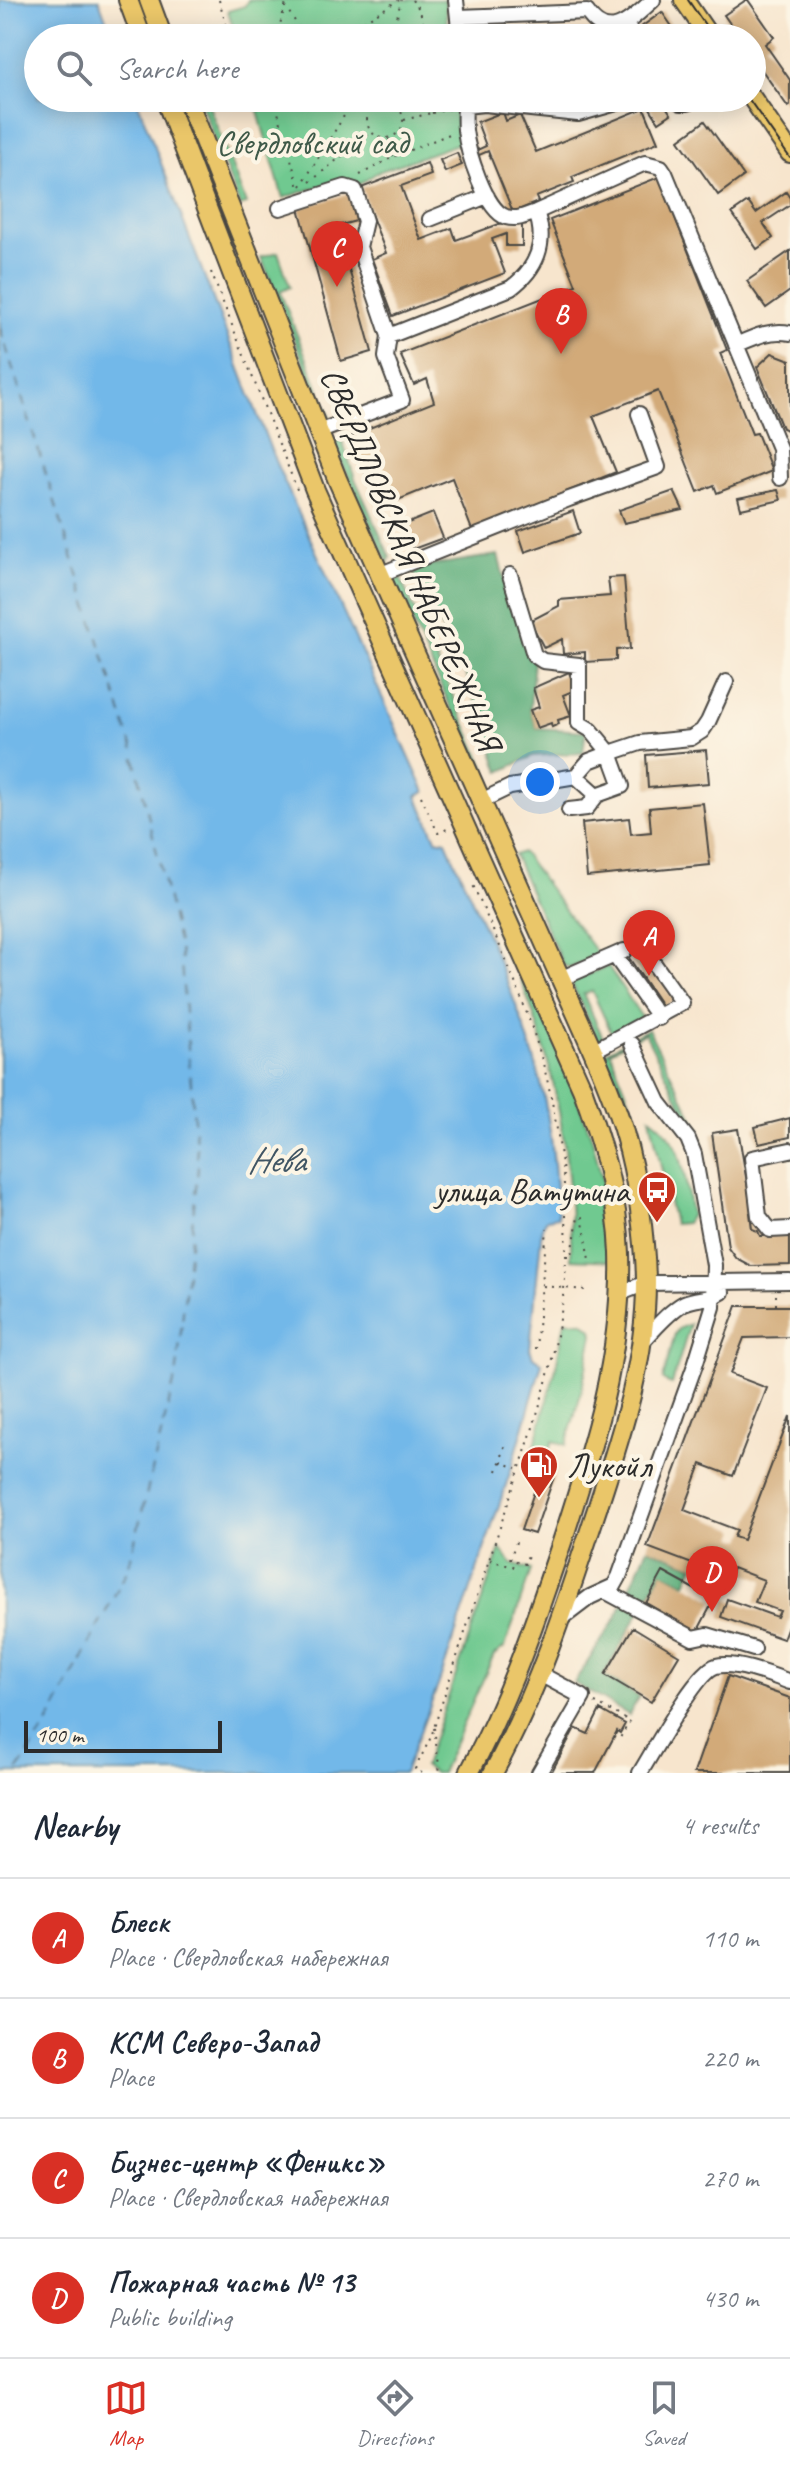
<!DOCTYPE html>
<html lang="en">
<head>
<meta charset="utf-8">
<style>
	body { margin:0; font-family:Caveat,sans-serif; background:#f2f2f3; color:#1f2937 }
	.scale { position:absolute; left:24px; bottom:20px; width:198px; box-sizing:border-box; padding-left:8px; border:4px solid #2b2b2b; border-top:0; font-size:22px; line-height:28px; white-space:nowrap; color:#2b2b2b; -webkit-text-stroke:6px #fcf5e5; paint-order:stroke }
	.you { position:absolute; left:540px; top:782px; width:28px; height:28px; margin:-20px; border:6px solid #fff; border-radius:50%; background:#1a73e8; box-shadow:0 0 0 12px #1a73e833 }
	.badge { display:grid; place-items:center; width:52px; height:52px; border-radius:50%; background:#d93025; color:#fff; font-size:26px; font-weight:700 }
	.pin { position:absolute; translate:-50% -66px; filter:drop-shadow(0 2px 4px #0008) }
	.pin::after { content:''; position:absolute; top:42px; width:28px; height:24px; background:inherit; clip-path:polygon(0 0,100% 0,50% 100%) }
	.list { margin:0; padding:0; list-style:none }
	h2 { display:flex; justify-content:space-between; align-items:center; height:104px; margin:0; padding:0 32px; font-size:34px }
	h2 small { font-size:26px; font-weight:400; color:#747a83 }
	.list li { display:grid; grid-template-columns:52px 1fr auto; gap:24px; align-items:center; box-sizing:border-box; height:120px; padding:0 32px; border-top:2px solid #e0e1e3 }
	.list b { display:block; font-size:30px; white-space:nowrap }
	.list p { margin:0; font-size:26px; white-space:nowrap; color:#747a83 }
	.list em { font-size:26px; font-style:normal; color:#747a83 }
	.icon { flex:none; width:44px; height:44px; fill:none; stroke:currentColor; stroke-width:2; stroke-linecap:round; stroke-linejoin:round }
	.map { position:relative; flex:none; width:790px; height:1773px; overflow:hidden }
	.search { position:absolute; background:#fff; box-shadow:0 4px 20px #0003; left:24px; right:24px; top:24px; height:88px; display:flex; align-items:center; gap:20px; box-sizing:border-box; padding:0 28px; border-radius:44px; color:#747a83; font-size:30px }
	.sheet { height:584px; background:#fff }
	nav { display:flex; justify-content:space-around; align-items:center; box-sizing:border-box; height:112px; border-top:2px solid #e0e1e3; background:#fff; font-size:22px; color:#747a83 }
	nav a { display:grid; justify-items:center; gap:4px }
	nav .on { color:#d93025 }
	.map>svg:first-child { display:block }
</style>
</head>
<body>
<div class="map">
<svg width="790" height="1773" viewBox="0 0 790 1773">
	<rect width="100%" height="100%" fill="#fcf5e5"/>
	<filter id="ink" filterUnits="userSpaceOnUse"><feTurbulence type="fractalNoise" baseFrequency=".0125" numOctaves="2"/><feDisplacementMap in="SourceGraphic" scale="16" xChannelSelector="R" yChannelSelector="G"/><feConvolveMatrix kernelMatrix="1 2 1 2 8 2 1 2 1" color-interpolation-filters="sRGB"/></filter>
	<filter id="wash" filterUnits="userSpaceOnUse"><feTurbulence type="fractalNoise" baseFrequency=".006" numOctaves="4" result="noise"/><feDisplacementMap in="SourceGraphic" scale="32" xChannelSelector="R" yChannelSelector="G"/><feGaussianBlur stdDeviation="1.8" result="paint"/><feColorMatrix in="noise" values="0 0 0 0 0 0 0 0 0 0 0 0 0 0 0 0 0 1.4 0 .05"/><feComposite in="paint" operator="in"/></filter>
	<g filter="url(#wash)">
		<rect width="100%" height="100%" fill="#f7e5cd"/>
		<!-- green -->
		<path fill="#6fc990" stroke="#4d7a5e" stroke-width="2" d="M248 0H445L448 38H236L228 11 245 6Z
			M199 98H206L246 204 240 206Z
			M254 98H453L460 143 378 172 357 186 351 180 343 179 283 198Z
			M278 252 290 287 280 292 331 419 327 420 261 257Z
			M342 440 355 479 390 557 388 563 333 443Z
			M400 578 491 781 485 784 394 581Z
			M522 852 599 956 570 968 563 965 514 855Z
			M608 966 643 1019 612 1034 592 991 583 994 603 1038 598 1040 571 982Z
			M526 974 553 1036 592 1138 606 1196 613 1261 571 1259C573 1162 556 1067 520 978Z
			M648 1029 698 1128 694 1130 645 1033 610 1051 636 1116 643 1141 639 1142 605 1054 606 1052Z
			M650 1117C684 1140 685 1177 691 1215L686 1223 674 1224Z
			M565 1321 584 1322 592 1329 593 1335 581 1393 566 1445 553 1441 550 1449 533 1452 555 1372Z
			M690 1324 672 1384 666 1382 663 1379 675 1334 679 1328Z
			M500 1549 512 1564 531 1570 505 1647 494 1655 441 1773H434L424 1766Z"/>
		<!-- forest -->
		<path fill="#5bad7a" stroke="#436c52" stroke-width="2" d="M498 555 512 608 521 624 534 660 530 710 537 728 586 731 583 753 533 756 500 772 470 684 413 571 421 567Z
			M648 1548 694 1566 686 1583 662 1572 604 1675 639 1697 629 1715 574 1683 616 1618Z"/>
		<!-- water -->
		<path fill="#72b8e9" stroke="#4e728a" stroke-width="2" d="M0 0H99L113 38H38V98H136L276 463 425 792 417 796 436 839 446 841C477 912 511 983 534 1058 550 1109 555 1164 558 1217L547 1219 542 1227 530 1349 533 1357 542 1363 512 1467 439 1683 404 1773H0Z"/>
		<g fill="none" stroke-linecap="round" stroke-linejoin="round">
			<!-- ferry -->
			<path stroke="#405564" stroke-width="2" stroke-dasharray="10 8" stroke-linecap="butt" d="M0 328 132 746 180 951 198 1168 177 1370 128 1569 47 1725 16 1773"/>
		</g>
		<g id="blocks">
			<!-- building -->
			<path fill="#d2aa79" d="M746 0H748L774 37 765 44 790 80V106L788 107 752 56V38H740L724 15Z
				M662 12 680 38H642L637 30Z
				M646 98H660L671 114 659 122 644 99Z
				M644 108 658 142 572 177 574 182 536 197 538 202 513 212 488 151 477 156 475 151 486 146 477 122 503 112 506 121 520 115 536 152Z
				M705 121 744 176 718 195 679 140Z
				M457 153 462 165 445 172 440 160Z
				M427 163 431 175 401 186 421 240 452 228 456 240 502 223H522V246H506V234L492 239 505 273 393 316 372 259 386 253 361 188Z
				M659 177 727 350 720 353 752 434 757 433 772 471 717 493 714 485 698 492 658 391 593 416 616 472 472 530 452 478 381 507 374 489 372 490 352 435 434 402 427 379 414 385 400 354 576 285 550 220Z
				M786 192 790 198V205L763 223 773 238 757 249 732 213 748 202 756 213Z
				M349 194 356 221 337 226 372 352 341 361 299 208Z
				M790 251V291L766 308 747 281Z
				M772 353 790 360V431L782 428 757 367Z
				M778 490 781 500 741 509 738 498Z
				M674 491 683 510 624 523 619 510Z
				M573 511 580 533 525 552 518 531Z
				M433 513 443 538 413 549 403 525Z
				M624 577 630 649 616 650V660L585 662V652L563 654 562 639 544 648 530 621 559 606V600L610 596 608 578Z
				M569 672 575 690 563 695 571 716 558 720 559 724 552 727 551 723 537 728 530 710 539 707 533 688Z
				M706 750 709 783 648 788 646 755Z
				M703 803 710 865 587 877 582 823 629 818 631 834 651 832 649 808Z
				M632 939 674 1000 663 1008 621 946Z
				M790 1118V1137L759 1144 755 1127Z
				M738 1129 752 1213H750L752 1229 758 1231 760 1236H790V1265L751 1266 736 1258 728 1247 712 1133Z
				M737 1306H790V1337L744 1338 730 1374 767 1388 733 1476 701 1464 684 1510 737 1530 734 1537 743 1540 790 1416V1620L783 1639 721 1617 727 1599 777 1617 780 1611 755 1602 764 1580 733 1568 729 1578 647 1547Z
				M544 1463 557 1468 534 1534 521 1530Z
				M663 1572 714 1600 697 1632 646 1603Z
				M633 1627 679 1655 651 1702 605 1675Z
				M728 1676 790 1698V1773H694Z
				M600 1710 625 1724 620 1733 617 1731 595 1773H551L575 1728 588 1734Z"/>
		</g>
	</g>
	<g filter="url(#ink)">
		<use href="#blocks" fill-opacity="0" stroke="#4a4743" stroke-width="2"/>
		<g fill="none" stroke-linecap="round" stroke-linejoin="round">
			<!-- minor casing -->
			<g stroke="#4a4743" stroke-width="18">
				<path id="minor" d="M456 0 460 38
					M458 17 587 12C609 45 633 18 653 0
					M626 24 634 38
					M465 98C465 109 464 119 465 130 467 150 485 210 506 217 517 220 526 216 536 212
					M675 98 681 103H688
					M465 106 484 104 578 114 634 98
					M280 208 345 187 355 190 365 221 359 247 389 336 386 357 402 400 318 432
					M430 219 487 196
					M389 336 511 288C536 269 548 244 536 212L645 163 661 167 665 173 779 448 780 478
					M736 345C754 337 771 329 790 333
					M381 574 569 499 658 467 639 414
					M510 575 534 655 543 661 579 665V723L591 730 610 753 640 743 691 738 702 731 708 722 726 682
					M481 801 510 787 576 776 597 795 622 786 610 753 589 761 576 776
					M569 810 587 808 597 795
					M615 956 659 1018
					M560 979 624 951
					M593 1051 682 1003 640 944 637 946
					M790 1150 752 1158 759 1216 770 1230 790 1229
					M621 1293 646 1283 790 1281
					M641 1343C654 1330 668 1312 684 1303 697 1297 710 1300 722 1292
					M605 1591 693 1638 707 1635 754 1649
					M561 1619 590 1597 614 1586 619 1577 695 1365 713 1307 714 1265 694 1154 688 1139 659 1102 632 1044
					M539 1773 583 1697 540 1674
					M640 1773C653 1752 697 1671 716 1666 735 1661 771 1675 790 1682"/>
			</g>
			<!-- major casing -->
			<g stroke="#4a4743" stroke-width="22">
				<path id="major" d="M128 0 142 38
					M149 0 163 38
					M684 0 710 38
					M165 98 315 490 582 1088C601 1141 618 1196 620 1253 623 1354 593 1447 562 1542 535 1622 509 1699 469 1773
					M187 98 338 481 593 1051C605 1079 617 1107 625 1136 637 1176 645 1237 646 1279 647 1360 620 1439 595 1515 566 1604 538 1691 493 1773
					M752 98 790 153"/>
			</g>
			<!-- path -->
			<path stroke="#4a4743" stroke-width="2" stroke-dasharray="2 6" stroke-linecap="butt" d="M219 0 230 38
				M412 0 420 10 426 38
				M285 6 306 38
				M276 38 287 0
				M336 38 399 0
				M387 38 396 21 401 0
				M394 38 396 23
				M274 98 299 188
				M362 98 372 106
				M367 120a18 18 0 1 1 36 0a18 18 0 1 1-36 0Z
				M432 113 450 109
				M404 120 431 113 429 98
				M389 139 393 156
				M360 175 393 157 452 133
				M310 182 370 133
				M301 186 355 98
				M211 272 298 492
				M421 796 438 833 447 829
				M567 1256H572L578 1217H582L590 1259
				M543 1286 586 1290
				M776 1295V1306
				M536 1349 547 1229
				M501 1462 517 1468
				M497 1471 507 1441
				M516 1542 510 1559 525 1564 528 1555
				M490 1560 513 1567 515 1562
				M595 1703 630 1721 620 1738
				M434 1728 440 1773
				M422 1773 415 1769 431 1737C455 1662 480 1587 505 1512 526 1449 549 1385 560 1319 572 1247 566 1173 552 1102 537 1025 504 956 473 885"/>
			<!-- minor -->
			<use href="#minor" stroke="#fff" stroke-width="14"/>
			<!-- major -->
			<use href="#major" stroke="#eac669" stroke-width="18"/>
			<!-- tram -->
			<path stroke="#2b2b2b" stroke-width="2" d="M688 0 714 38
				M748 98 790 158"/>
		</g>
	</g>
	<!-- icons -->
	<defs>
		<g id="bus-pin" transform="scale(2)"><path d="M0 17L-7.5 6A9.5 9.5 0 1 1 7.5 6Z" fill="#c8321e" stroke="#fcf5e5"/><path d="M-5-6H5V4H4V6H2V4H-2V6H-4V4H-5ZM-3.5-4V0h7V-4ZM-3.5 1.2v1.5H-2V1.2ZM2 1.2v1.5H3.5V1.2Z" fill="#fff"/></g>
		<g id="fuel-pin" transform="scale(2)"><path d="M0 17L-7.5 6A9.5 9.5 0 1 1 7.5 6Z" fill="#c8321e" stroke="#fcf5e5"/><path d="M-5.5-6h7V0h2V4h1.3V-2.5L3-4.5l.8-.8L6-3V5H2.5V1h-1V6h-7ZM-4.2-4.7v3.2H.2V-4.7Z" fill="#fff"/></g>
	</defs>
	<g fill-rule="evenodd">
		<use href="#bus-pin" x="657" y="1190"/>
		<use href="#fuel-pin" x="539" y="1465"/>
	</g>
	<g text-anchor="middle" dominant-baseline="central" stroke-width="8" stroke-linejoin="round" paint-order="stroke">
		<!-- park labels -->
		<g font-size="34" fill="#3f5a49" stroke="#fcf5e5">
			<text x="312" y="142">Свердловский сад</text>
		</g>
		<!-- street labels -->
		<g font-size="34" fill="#2b2b2b" stroke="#fcf5e5">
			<text transform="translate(411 559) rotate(67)">СВЕРДЛОВСКАЯ НАБЕРЕЖНАЯ</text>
		</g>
		<!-- poi labels -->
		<g font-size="34" fill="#2b2b2b" stroke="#fcf5e5" text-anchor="end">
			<text x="629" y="1190">улица Ватутина</text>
			<text x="567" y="1465" text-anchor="start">Лукойл</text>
		</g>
		<!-- water labels -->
		<g font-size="36" font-style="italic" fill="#405564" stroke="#fcf5e5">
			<text x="276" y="1160">Нева</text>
		</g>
	</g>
</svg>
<div class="scale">100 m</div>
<div class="you"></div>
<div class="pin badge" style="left:649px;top:976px">A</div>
<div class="pin badge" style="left:561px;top:354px">B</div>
<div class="pin badge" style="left:337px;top:287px">C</div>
<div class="pin badge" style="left:712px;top:1612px">D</div>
<div class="search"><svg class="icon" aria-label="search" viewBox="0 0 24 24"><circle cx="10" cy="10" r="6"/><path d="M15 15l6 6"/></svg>Search here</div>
</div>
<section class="sheet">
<h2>Nearby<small>4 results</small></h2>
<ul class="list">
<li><span class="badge">A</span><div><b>Блеск</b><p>Place · Свердловская набережная</p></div><em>110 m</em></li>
<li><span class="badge">B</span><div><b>КСМ Северо-Запад</b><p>Place</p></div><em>220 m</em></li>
<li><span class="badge">C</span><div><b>Бизнес-центр «Феникс»</b><p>Place · Свердловская набережная</p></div><em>270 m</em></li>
<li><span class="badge">D</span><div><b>Пожарная часть № 13</b><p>Public building</p></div><em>430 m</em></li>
</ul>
</section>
<nav>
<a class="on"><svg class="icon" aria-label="map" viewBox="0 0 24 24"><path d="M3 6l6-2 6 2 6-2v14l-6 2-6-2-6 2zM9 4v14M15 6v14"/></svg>Map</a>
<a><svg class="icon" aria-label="directions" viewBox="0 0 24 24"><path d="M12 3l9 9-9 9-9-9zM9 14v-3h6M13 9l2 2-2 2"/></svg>Directions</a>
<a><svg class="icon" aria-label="saved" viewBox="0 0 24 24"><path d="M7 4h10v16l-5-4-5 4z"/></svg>Saved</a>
</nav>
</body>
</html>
